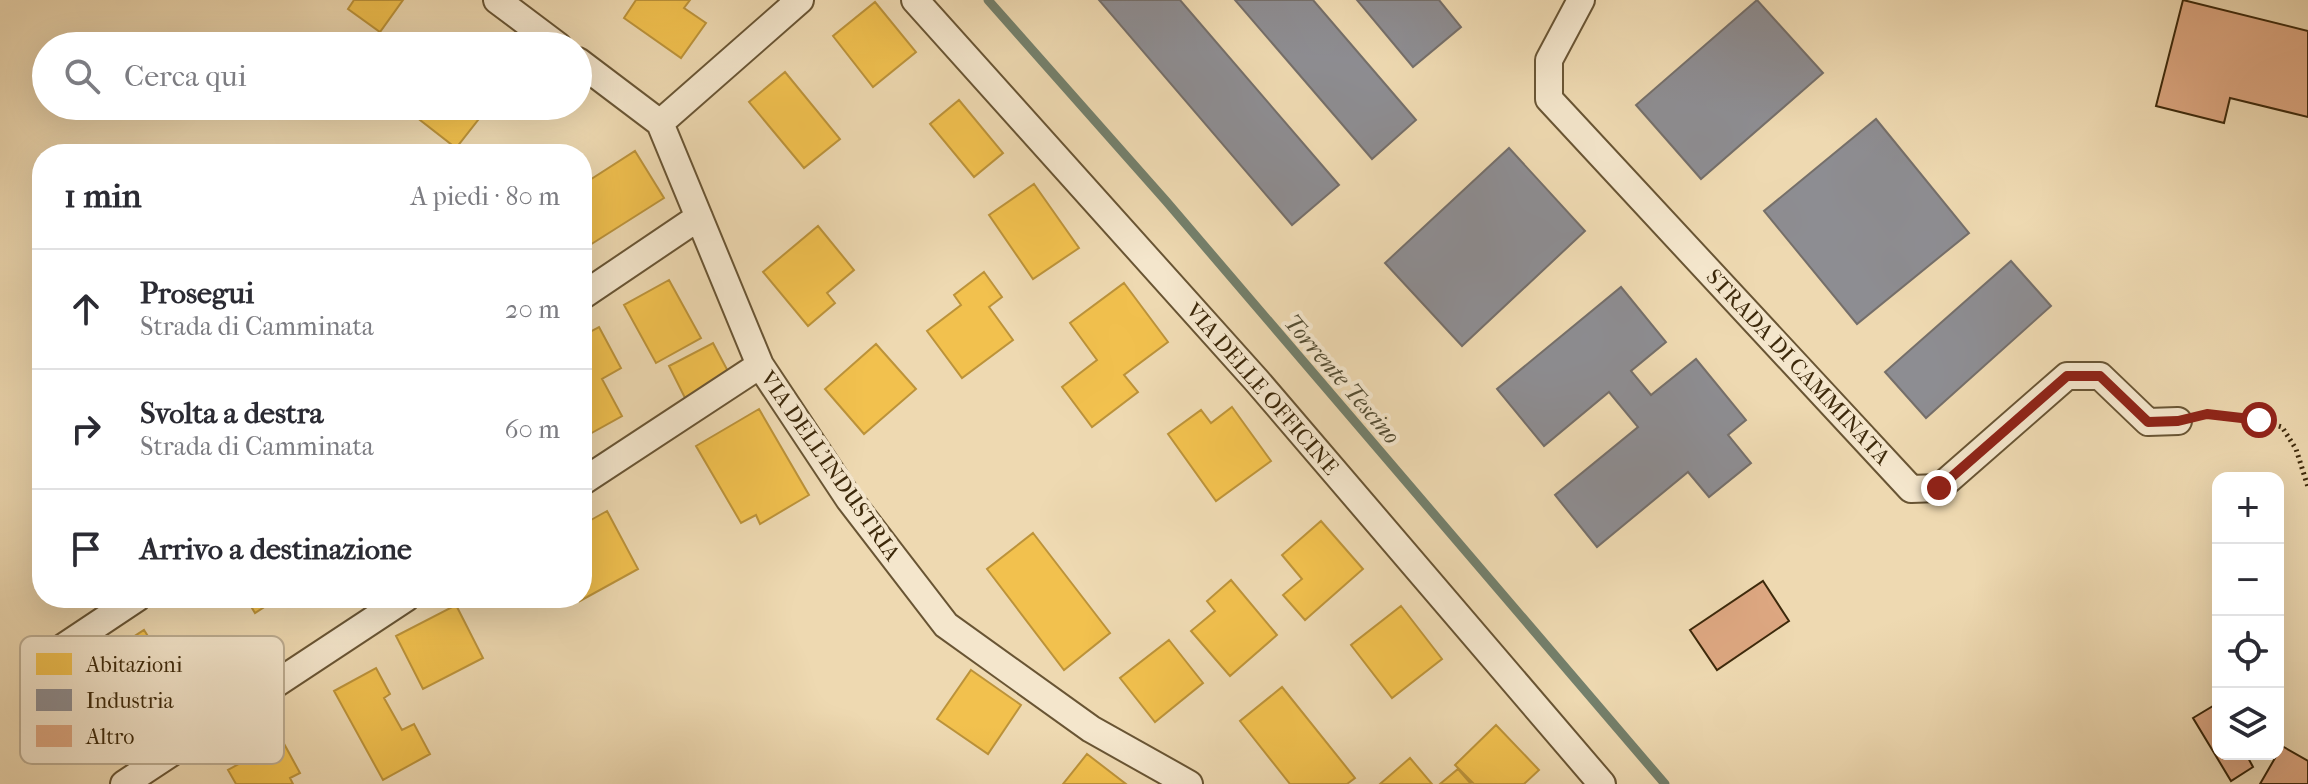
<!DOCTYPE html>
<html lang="it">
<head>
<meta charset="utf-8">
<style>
	body { margin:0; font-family:"IM FELL French Canon",serif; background:#f7f7f7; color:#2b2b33 }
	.controls { position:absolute; right:24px; bottom:24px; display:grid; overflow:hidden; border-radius:16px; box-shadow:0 8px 32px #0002 }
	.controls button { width:72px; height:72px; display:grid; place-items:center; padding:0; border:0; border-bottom:2px solid #e1e1e2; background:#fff; color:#2b2b33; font:40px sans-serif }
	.stop { position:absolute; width:24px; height:24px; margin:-18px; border:6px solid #8f2418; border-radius:50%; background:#fff }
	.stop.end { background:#8f2418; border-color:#fff; box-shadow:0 2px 8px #0008 }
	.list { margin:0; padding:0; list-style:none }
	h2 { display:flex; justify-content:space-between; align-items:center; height:104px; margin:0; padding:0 32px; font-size:34px }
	h2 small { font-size:26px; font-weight:400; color:#7c7c81 }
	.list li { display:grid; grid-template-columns:52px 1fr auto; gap:24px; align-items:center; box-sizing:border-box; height:120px; padding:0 32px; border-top:2px solid #e1e1e2 }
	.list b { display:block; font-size:30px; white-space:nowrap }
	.list p { margin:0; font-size:26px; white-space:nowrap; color:#7c7c81 }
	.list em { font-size:26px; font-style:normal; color:#7c7c81 }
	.icon { flex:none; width:44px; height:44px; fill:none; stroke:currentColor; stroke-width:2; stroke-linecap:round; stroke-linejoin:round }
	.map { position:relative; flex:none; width:2308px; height:784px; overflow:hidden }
	.search { position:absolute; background:#fff; box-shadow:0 8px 32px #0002; left:32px; top:32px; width:560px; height:88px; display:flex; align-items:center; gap:20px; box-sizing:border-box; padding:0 28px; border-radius:44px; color:#7c7c81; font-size:30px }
	.panel { position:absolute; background:#fff; box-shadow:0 8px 32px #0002; left:32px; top:144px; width:560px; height:464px; border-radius:32px }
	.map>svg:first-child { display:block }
</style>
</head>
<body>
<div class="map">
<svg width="2308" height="784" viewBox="0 0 2308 784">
	<rect width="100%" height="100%" fill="#eed9b1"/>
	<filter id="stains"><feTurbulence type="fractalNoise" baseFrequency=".0025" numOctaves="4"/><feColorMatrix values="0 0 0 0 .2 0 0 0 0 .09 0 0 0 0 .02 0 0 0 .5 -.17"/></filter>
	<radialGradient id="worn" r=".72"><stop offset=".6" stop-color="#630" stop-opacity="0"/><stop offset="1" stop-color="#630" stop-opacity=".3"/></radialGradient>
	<!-- homes -->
	<path fill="#f2c14e" stroke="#bc933a" stroke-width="2" d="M354 0H403L380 32 348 9Z
		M636 0H690L684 8 706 23 681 58 624 18Z
		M875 2 916 52 873 87 833 36Z
		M785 72 840 139 804 168 749 102Z
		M959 100 1003 153 974 177 930 124Z
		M402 106H489L456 148Z
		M635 151 664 198 582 250V185Z
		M1034 184 1079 248 1033 279 989 215Z
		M818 226 854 270 827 293 835 303 808 326 763 272Z
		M984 272 1002 297 989 307 1013 340 962 378 927 331 961 305 954 295Z
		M669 280 701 338 656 363 624 305Z
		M1124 283 1168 342 1124 375 1138 392 1092 427 1062 387 1097 360 1070 323Z
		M599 327 621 368 602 379 622 416 588 435 582 424V336Z
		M713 343 731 377 686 400 669 366Z
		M876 344 916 389 864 434 825 389Z
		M1232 407 1271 461 1216 501 1168 434 1201 410 1211 423Z
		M759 409 809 495 760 524 756 515 741 523 696 446Z
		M607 511 638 569 580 601 582 525Z
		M1321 521 1363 569 1305 620 1283 595 1302 579 1282 555Z
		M1033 533 1110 633 1064 670 987 569Z
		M1231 580 1277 635 1230 676 1191 631 1215 611 1207 601Z
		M246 598H278L255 613Z
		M456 605 483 658 423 689 396 636Z
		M1401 606 1442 659 1392 698 1351 645Z
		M144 630 176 680 111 721 79 672Z
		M1169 640 1203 683 1155 722 1120 678Z
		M376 668 390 694 384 698 402 730 414 724 430 754 383 780 334 691Z
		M971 670 1021 705 988 754 937 719Z
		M1282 687 1355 778 1347 784H1290L1240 721Z
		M1496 725 1539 770 1524 784H1474L1455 765Z
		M282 740 300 773 290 778 293 784H236L228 770Z
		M1087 754 1126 784H1063Z
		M1410 758 1432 784H1380Z
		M1458 769 1471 784H1440Z"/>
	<!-- industry -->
	<path fill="#8d8d92" stroke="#756f6a" stroke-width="2" d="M1099 0H1180L1339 185 1292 225Z
		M1235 0H1313L1416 120 1372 159Z
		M1357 0H1439L1461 27 1413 67Z
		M1757 0 1823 73 1701 179 1636 105Z
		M1876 119 1969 233 1857 324 1764 211Z
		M1509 148 1585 231 1462 346 1385 263Z
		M2011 261 2051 306 1926 418 1885 372Z
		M1621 287 1666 342 1631 371 1651 395 1696 359 1746 420 1728 435 1751 463 1709 497 1688 472 1597 547 1555 495 1638 427 1609 392 1544 446 1497 389Z"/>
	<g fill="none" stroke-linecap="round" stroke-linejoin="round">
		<!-- stream -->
		<path stroke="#74806c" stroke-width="9" d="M988 0 1166 201 1665 784"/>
	</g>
	<!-- building -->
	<path fill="#dda781" stroke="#3d290b" stroke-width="2" d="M2183 0 2308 31V117L2230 98 2224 123 2156 106Z
		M1763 581 1789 621 1717 670 1690 630Z
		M2218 703V754H2246L2253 767 2231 781 2193 718Z
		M2282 746 2308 761V784H2260Z"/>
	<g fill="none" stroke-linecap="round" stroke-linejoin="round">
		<!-- street casing -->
		<g stroke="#695534" stroke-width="30">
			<path id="street" d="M497 0 558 46
				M915 0 1257 381 1602 784
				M1581 0 1549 60V99L1911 489 1939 488 2067 376H2100L2148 422 2178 421
				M578 61 660 123 760 365 849 499 946 625 1091 729 1189 784
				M660 123 800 0
				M582 296 699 217
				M582 482 760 365
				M56 652 137 598
				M124 784 406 598"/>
		</g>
		<!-- path -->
		<path stroke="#3d290b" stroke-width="5" stroke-dasharray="2 4" stroke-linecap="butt" d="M2202 415 2259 420 2282 427 2296 449 2308 487"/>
		<!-- street -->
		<use href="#street" stroke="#f4e6cc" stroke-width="26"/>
	</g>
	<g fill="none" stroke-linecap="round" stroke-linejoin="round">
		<!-- route -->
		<path stroke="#8f2418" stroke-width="10" d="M1939 488 2067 376H2100L2148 422 2178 421 2207 414 2259 420"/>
	</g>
	<g text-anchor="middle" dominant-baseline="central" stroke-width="8" stroke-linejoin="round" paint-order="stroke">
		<!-- street labels -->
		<g font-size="22" fill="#3d290b" stroke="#f4e6cc">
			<text transform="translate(1798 367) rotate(47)">STRADA DI CAMMINATA</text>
			<text transform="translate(1262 389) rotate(49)">VIA DELLE OFFICINE</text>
			<text transform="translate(830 466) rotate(55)">VIA DELL'INDUSTRIA</text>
		</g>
		<!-- water labels -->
		<g font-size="24" font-style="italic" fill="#544d33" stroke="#f4e6cc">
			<text transform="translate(1342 379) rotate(49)">Torrente Tescino</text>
		</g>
	</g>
	<!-- legend -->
	<rect x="20" y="636" width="264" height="128" rx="12" fill="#f4e6cc" stroke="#bdad92" stroke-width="2"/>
	<rect x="36" y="653" width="36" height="22" fill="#f2c14e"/>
	<rect x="36" y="689" width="36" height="22" fill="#8d8d92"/>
	<rect x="36" y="725" width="36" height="22" fill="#dda781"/>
	<g font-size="22" fill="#3d290b">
		<text x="86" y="672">Abitazioni</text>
		<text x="86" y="708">Industria</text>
		<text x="86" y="744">Altro</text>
	</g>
	<rect width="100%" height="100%" filter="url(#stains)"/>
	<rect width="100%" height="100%" fill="url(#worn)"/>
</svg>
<div class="controls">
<button>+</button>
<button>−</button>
<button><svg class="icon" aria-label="locate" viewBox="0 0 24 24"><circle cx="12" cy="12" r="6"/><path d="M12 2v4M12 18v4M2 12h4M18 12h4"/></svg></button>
<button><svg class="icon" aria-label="layers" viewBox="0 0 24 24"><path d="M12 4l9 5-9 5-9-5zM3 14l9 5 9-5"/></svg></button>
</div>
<div class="stop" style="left:2259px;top:420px"></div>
<div class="stop end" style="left:1939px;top:488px"></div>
<div class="search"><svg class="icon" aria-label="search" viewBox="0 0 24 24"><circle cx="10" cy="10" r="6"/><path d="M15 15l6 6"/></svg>Cerca qui</div>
<section class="panel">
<h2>1 min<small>A piedi · 80 m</small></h2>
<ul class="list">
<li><svg class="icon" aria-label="ahead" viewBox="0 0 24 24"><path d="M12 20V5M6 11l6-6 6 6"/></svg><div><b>Prosegui</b><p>Strada di Camminata</p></div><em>20 m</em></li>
<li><svg class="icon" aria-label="right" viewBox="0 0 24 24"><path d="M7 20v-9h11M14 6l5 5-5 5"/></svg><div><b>Svolta a destra</b><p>Strada di Camminata</p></div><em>60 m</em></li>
<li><svg class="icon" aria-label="arrive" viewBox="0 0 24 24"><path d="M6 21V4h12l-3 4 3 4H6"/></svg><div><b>Arrivo a destinazione</b></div></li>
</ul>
</section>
</div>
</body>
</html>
